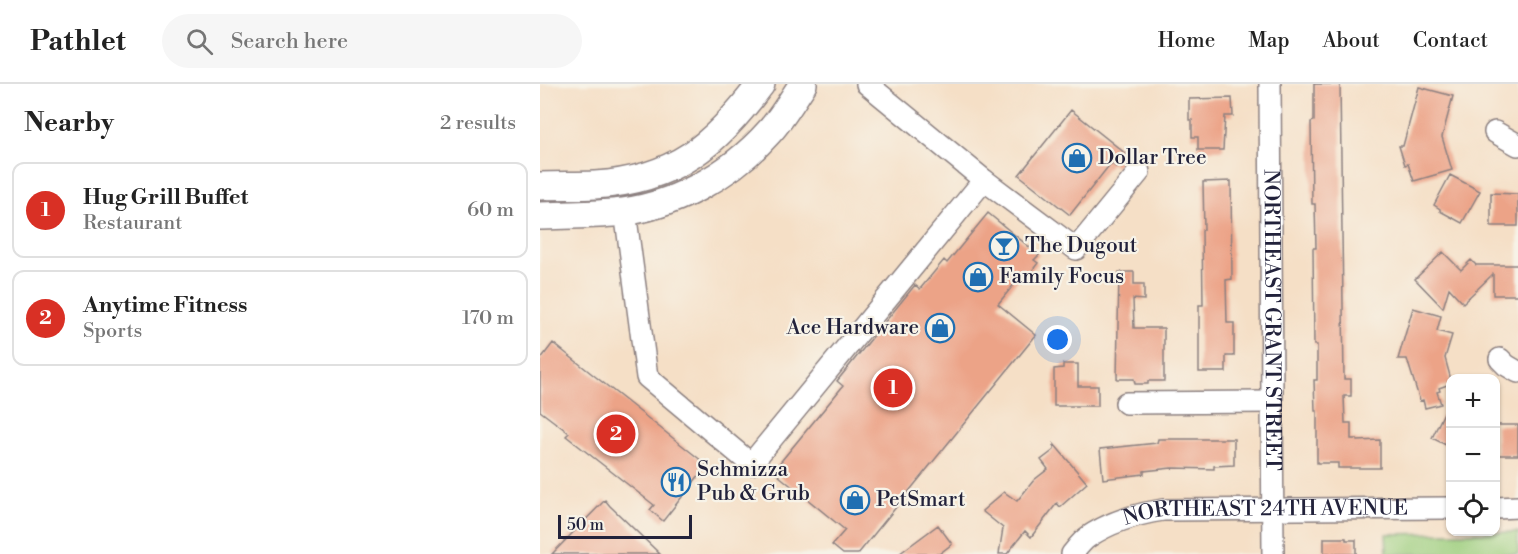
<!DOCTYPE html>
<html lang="en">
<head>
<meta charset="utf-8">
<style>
	body { margin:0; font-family:"Libre Bodoni",serif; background:#f6f6f6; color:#222 }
	.controls { position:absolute; right:18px; bottom:18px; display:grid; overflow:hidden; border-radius:12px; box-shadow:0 2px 4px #0004 }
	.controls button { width:54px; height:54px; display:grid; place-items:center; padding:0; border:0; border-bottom:2px solid #e0e0e0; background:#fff; color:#222; font:30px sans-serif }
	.scale { position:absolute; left:18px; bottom:15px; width:134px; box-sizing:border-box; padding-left:6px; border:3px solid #22223b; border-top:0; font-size:16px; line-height:21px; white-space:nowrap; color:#22223b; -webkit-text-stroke:4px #f7f3e8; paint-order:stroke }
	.you { position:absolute; left:518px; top:256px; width:21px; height:21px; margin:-15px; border:4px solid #fff; border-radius:50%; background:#1a73e8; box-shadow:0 0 0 9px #1a73e833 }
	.badge { display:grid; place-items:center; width:39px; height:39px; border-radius:50%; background:#d93025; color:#fff; font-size:20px; font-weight:700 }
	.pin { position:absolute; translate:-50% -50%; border:3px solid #fff; box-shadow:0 2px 6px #0006 }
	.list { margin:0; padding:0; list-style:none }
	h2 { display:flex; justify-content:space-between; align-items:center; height:78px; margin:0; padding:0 24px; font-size:26px }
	h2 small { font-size:20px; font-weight:400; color:#767676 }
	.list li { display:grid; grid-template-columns:39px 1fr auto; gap:18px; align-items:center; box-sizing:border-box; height:96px; margin:0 12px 12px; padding:0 12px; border:2px solid #e0e0e0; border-radius:12px }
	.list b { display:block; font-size:22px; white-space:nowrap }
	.list p { margin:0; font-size:20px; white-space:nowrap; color:#767676 }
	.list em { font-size:20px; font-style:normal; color:#767676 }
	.icon { flex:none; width:33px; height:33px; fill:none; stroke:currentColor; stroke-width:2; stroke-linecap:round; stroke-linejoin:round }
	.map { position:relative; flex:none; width:978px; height:470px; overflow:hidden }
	header { display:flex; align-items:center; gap:36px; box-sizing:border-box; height:84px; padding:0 30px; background:#fff; border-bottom:2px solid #e0e0e0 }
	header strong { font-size:28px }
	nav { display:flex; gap:33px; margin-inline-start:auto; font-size:21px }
	.search { width:420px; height:54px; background:#f6f6f6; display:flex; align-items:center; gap:15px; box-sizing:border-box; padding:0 21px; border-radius:33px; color:#767676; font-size:22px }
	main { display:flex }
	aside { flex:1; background:#fff }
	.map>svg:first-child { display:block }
</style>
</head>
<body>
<header>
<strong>Pathlet</strong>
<div class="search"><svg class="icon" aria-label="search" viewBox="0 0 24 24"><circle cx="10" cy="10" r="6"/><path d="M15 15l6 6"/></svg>Search here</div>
<nav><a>Home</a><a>Map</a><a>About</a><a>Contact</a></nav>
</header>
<main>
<aside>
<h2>Nearby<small>2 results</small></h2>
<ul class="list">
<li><span class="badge">1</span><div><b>Hug Grill Buffet</b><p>Restaurant</p></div><em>60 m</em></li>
<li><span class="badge">2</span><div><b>Anytime Fitness</b><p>Sports</p></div><em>170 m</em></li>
</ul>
</aside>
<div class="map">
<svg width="978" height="470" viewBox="0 0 978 470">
	<rect width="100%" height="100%" fill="#f7f3e8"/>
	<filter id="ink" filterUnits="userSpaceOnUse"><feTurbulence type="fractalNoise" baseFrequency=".0167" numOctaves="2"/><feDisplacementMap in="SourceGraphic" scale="12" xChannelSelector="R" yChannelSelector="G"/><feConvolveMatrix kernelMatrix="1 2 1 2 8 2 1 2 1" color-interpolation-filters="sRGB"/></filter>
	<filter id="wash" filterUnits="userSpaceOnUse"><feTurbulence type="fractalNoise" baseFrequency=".008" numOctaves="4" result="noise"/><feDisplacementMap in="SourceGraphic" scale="24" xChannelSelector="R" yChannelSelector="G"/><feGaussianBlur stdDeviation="1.35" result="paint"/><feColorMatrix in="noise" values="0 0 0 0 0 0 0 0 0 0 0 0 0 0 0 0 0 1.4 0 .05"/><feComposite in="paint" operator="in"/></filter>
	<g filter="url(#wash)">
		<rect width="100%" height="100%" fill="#f5dfc6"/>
		<!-- green -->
		<path fill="#9bcd7c" stroke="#5e785c" stroke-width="1.5" d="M978 448V470H847L846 450Z"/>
		<g id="blocks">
			<!-- building -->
			<path fill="#eca387" d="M774 0H800L804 295H811V312H804L805 339H811V355H817V357L840 356V384H798V379H777V327H775L774 296H777V261H774L773 164H776L775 120H772L771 38 774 37Z
				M879 3 913 12 902 53 912 86 874 97 868 80 865 81 859 62H863Z
				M692 14 693 32H685L683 66H658V53H652V36H649V15Z
				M531 26 586 70 576 83 571 79 530 131 479 91Z
				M910 91 940 107 922 139 900 127V125L894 121Z
				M691 97 692 195 686 196 687 239H694V272H686V288H659V221H663L662 146H664L663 98Z
				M951 109 978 110V142H951Z
				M448 129 499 171 494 176 498 179 488 192 484 188 458 220 496 251 318 470H303L292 461 305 446 233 387 303 302 297 297 375 201 380 205 404 176 407 179Z
				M903 168 921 186 931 176 936 181H978V211H953V190L923 219 909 204 903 224 875 195Z
				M579 188H594V200H604V216L593 215 594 244H624V297H608V300H595L594 295H577Z
				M873 224 901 232 897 247 912 251 905 274 910 292V300L899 304 900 307 897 308 901 320 885 324 883 316 880 317 867 275H858Z
				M13 259 167 381 123 437 110 426 114 421 26 352 29 349 0 327V276Z
				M523 280H538V302H558V322H514V285L523 284Z
				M910 316V363L892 354Z
				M956 341H978V371H957Z
				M618 355H694V381L674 382V385L632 384 604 387V390L563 395 560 365 617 359Z
				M514 360 547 399 520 423 517 419 491 453 485 447 467 470H459L463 444 442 427 464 408 477 417 494 396 508 385 501 376 514 366Z
				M65 416 70 422 120 470H12Z
				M398 441 412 460 399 470H359Z
				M784 454H806V456H816V470H784Z"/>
		</g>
	</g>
	<g filter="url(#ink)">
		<use href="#blocks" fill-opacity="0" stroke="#8c8080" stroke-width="1.5"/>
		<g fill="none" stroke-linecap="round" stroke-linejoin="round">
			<!-- minor casing -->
			<g stroke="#8c8080" stroke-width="24">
				<g id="minor">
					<path d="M327 0 444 96 536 165 599 88"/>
					<path id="s1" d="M730 0 733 470"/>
					<path d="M955 48 978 61"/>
					<path d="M85 127 107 293 211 380 444 96"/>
					<path d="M960 275 966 281 978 288"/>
					<path d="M586 319 732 318"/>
					<path d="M956 424 978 423"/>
					<path id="s2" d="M532 470C537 464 542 457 548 453 570 438 597 430 623 426L910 424"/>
				</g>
			</g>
			<!-- major casing -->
			<g stroke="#8c8080" stroke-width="30">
				<path id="major" d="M0 102C18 101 37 102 55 101 135 96 175 61 221 0
					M0 132C24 131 49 131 73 129 132 124 190 92 229 48 242 34 252 16 263 0"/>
			</g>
			<!-- minor -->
			<use href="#minor" stroke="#fff" stroke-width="21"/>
			<!-- major -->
			<use href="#major" stroke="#fff" stroke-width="27"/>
		</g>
	</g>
	<!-- icons -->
	<defs>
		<g id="shop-ring" transform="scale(1.5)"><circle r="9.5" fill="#f7f3e8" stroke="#1f6fb2" stroke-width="1.5"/><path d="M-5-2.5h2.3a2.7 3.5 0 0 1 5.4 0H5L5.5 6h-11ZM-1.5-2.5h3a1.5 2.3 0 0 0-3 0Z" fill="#1f6fb2"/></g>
		<g id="bar-ring" transform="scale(1.5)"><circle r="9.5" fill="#f7f3e8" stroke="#1f6fb2" stroke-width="1.5"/><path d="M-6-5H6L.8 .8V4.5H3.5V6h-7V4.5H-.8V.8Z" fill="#1f6fb2"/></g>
		<g id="restaurant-ring" transform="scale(1.5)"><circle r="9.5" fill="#f7f3e8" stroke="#1f6fb2" stroke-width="1.5"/><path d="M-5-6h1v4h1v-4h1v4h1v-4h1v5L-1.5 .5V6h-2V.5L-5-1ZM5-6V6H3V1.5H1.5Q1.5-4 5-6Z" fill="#1f6fb2"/></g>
	</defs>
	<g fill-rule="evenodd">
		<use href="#shop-ring" x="537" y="74"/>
		<use href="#bar-ring" x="464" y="162"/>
		<use href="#shop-ring" x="438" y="193"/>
		<use href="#shop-ring" x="400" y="244"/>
		<use href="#restaurant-ring" x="136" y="398"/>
		<use href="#shop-ring" x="315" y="416"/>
	</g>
	<g text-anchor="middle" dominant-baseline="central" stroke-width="4.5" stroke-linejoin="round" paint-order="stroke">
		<!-- poi labels -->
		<g font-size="21" fill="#22223b" stroke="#f7f3e8" text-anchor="start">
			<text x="558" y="74">Dollar Tree</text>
			<text x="485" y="162">The Dugout</text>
			<text x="459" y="193">Family Focus</text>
			<text x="379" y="244" text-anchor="end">Ace Hardware</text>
			<text x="157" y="386">Schmizza<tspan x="157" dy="24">Pub &amp; Grub</tspan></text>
			<text x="336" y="416">PetSmart</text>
		</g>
		<!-- street labels -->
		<g font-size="21" fill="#22223b" stroke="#f7f3e8">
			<text stroke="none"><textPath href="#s1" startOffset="236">NORTHEAST GRANT STREET</textPath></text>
			<text stroke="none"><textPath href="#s2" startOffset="206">NORTHEAST 24TH AVENUE</textPath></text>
		</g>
	</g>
</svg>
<div class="controls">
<button>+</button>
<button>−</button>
<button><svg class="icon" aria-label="locate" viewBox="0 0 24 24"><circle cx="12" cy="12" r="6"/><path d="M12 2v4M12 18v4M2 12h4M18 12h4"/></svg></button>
</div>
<div class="scale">50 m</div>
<div class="you"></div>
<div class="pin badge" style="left:353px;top:304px">1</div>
<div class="pin badge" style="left:76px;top:350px">2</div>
</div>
</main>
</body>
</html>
